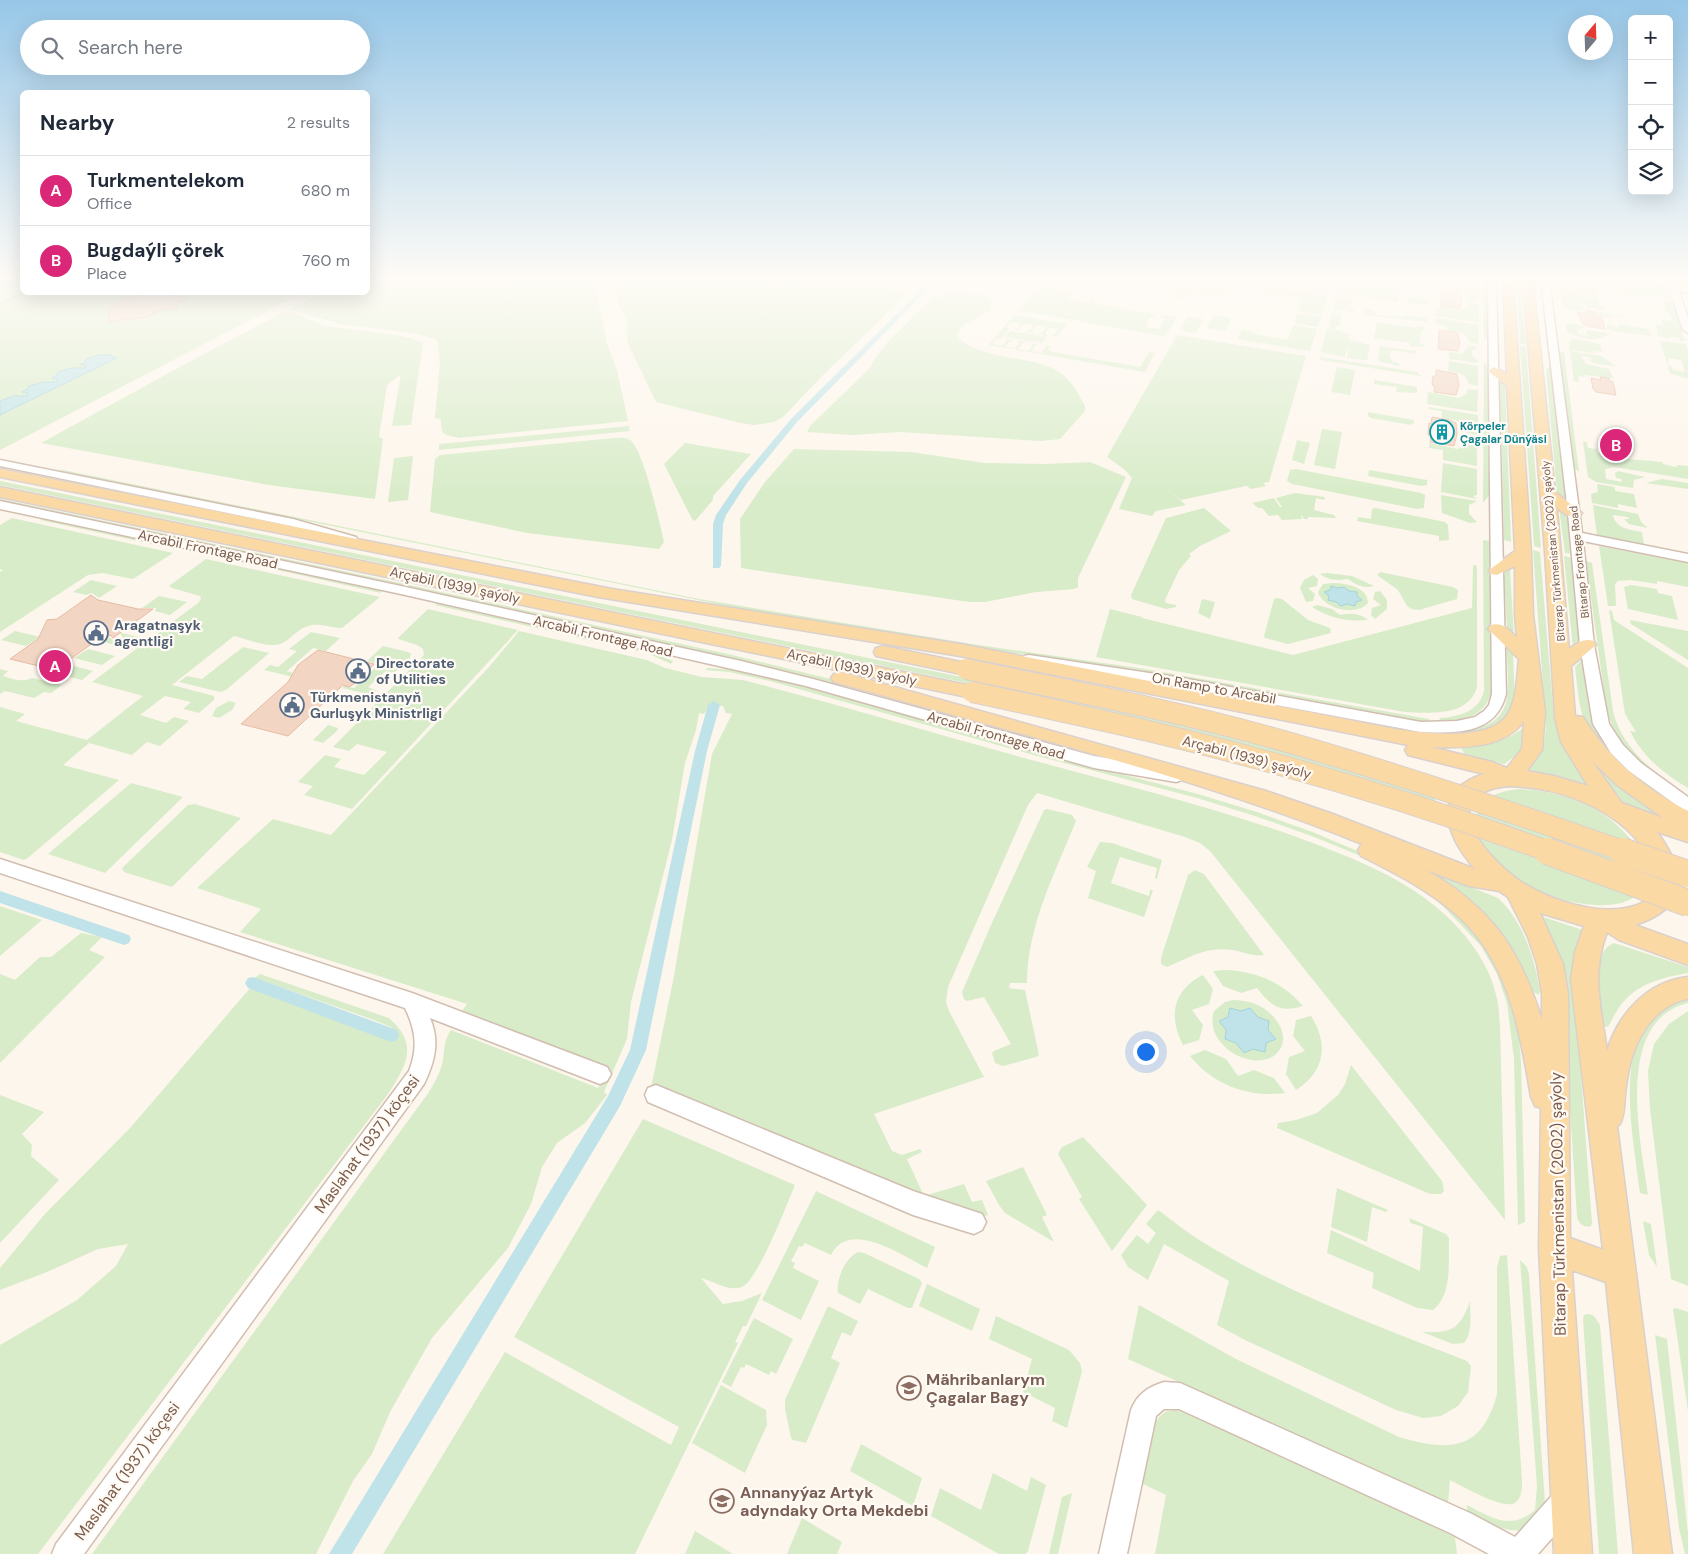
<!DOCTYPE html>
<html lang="en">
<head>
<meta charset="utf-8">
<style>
	body { margin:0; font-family:"DM Sans",sans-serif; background:#f2f2f3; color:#1f2937 }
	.controls { position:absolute; right:15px; top:15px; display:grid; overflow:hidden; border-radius:8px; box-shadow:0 5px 20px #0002 }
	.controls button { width:45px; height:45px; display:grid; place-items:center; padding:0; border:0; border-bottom:1px solid #e0e1e3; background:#fff; color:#1f2937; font:25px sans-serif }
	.compass { position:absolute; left:1568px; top:15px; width:45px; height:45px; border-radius:50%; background:#fff; box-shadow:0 5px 20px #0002; rotate:19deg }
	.you { position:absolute; left:1145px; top:1051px; width:18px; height:18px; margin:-12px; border:4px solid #fff; border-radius:50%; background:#1a73e8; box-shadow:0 0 0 8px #1a73e833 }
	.badge { display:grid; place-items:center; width:32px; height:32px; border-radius:50%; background:#db2777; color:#fff; font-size:16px; font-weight:700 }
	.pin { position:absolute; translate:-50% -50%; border:2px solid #fff; box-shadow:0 1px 5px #0006 }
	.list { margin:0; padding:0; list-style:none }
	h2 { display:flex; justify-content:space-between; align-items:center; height:65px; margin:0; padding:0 20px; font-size:21px }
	h2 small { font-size:16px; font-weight:400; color:#747a83 }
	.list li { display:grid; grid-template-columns:32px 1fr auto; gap:15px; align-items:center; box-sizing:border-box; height:70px; padding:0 20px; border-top:1px solid #e0e1e3 }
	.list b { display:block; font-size:19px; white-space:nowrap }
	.list p { margin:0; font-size:16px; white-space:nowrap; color:#747a83 }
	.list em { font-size:16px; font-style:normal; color:#747a83 }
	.icon { flex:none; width:28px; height:28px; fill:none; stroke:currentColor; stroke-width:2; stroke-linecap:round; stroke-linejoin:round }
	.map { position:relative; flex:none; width:1688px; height:1554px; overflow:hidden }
	.search { position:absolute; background:#fff; box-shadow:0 5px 20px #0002; left:20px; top:20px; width:350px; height:55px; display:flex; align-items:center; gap:12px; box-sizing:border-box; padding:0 18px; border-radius:28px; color:#747a83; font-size:19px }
	.panel { position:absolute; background:#fff; box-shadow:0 5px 20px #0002; left:20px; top:90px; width:350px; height:205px; border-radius:8px }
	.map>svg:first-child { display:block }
</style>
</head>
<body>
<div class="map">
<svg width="1688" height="1554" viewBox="0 0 1688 1554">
	<rect width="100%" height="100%" fill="#fdf6ec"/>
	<!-- green -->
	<path fill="#d8ecc9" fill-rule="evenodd" d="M0 280H22V292L302 293 0 450Z
		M368 280H593L607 344 617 370 628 421 459 438C443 434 441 436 441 419L435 418 440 362 437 340 419 334 340 324 290 309 322 293 368 292Z
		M613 280H788L901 290 906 295 826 372 783 417 774 422 754 425 741 423 656 402 627 341V321L618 303Z
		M981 280H1021C1012 288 998 289 986 285Z
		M1045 280H1055L1049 287 1052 289 1095 297 1070 294 1066 299 1088 302 1092 298H1095L1094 302 1100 305 1155 314V316L1151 317 1145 327 1160 329 1165 319 1161 317 1163 315 1177 317 1166 335 1163 336C1115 328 1068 318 1020 311L1017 313Z
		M1148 280H1197L1187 299 1174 297 1178 288 1176 285Z
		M1206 280 1245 283 1250 286V288L1228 284 1222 297 1200 293Z
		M1240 280H1331L1328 291 1325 292Z
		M1341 280H1347L1345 290 1347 285 1358 287V291L1360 281 1358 285 1347 284 1348 280H1393L1427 285 1430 286V290H1425L1424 301 1428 302 1427 305 1407 303V298L1421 300 1422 291 1400 287 1398 301 1395 302 1359 295 1350 296 1351 290 1348 295 1337 293Z
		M1439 280 1479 284 1478 301 1470 300 1464 292 1450 290V286L1439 284Z
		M1483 280H1488L1489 339 1484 338Z
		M1516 280H1520L1526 345 1520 344Z
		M1559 280H1597L1601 282 1602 287 1603 283 1601 281H1606L1608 288 1581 285 1573 287 1574 290 1585 292 1583 288 1602 290 1596 291V294L1560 289Z
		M1617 280 1667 289 1670 298 1620 292Z
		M1262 286 1325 295 1327 297 1321 315 1298 311 1302 298 1258 293 1260 287Z
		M1561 290 1580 293 1581 296 1589 298V296L1582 295V293L1597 295 1600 305 1611 311 1589 308 1586 307 1587 304 1577 303V305L1586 310 1624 316H1613V318L1597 315V312L1563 308Z
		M946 293 979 294 991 298C995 317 968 318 960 328 959 331 958 334 957 336 977 360 1033 355 1059 372 1072 380 1078 394 1085 406V411L1060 439 1040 441 900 432 852 435 807 432 810 426 869 369 876 357 889 341 932 298Z
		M1336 297 1357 300 1352 301 1350 309 1355 310 1354 312 1333 309Z
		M1663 300 1671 301 1685 341H1680L1679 338 1669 337 1670 339 1658 336 1656 325H1663L1661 320 1673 321 1668 312 1663 311 1666 309Z
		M1470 303 1479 304V322L1436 316 1437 306 1462 309 1468 307Z
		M1364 309 1373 310 1374 313 1379 315 1402 317 1403 315 1427 318 1426 322 1368 315 1363 313Z
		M284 312 293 313 324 326 402 336 423 342 411 425 392 426 401 374 387 385 379 437 383 439 375 499 269 485 41 443 189 362Z
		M1297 313 1321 316 1318 327 1294 323Z
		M1334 313 1342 316 1339 326H1336L1335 330 1350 334 1348 340 1370 345 1367 360 1347 358 1348 350H1346L1345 357 1321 352 1327 329H1330L1331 325H1329L1332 314Z
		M1014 315 1067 324 1057 337 1050 336 1054 335 1058 329 1049 328 1045 333 1048 336 1037 334 1042 333 1046 327 1036 326 1032 331 1035 333 1024 332 1029 331 1033 325 1024 324 1019 329 1022 331 1011 329H1016L1021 324 1011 322 1007 327 1010 328 1001 339 997 338 992 344 1002 346 1007 340 1004 338 1015 340 1010 341 1005 347 1015 348 1020 343 1017 340 1028 342 1023 343 1018 349 1028 351 1033 345 1030 343 1041 345H1036L1032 351 1041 353 1046 347 1043 345 1051 346 1048 350 1053 352 1140 367 1149 352 1155 353 1145 372 989 345Z
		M1213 315 1231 318 1226 331 1207 328Z
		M1187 317 1203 319 1196 333 1180 330Z
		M1436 318 1479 325 1478 344 1469 342C1467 331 1457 332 1447 331V326L1435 324Z
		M1377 322 1416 328 1417 326 1396 322 1424 327 1425 330 1421 331 1419 343 1424 345 1423 347 1410 346V343L1374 338Z
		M1566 323 1605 329 1585 327 1577 330 1578 334 1589 336 1586 334V330H1588L1610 334C1595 343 1581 339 1567 332Z
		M1619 324 1648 329 1652 336 1613 331 1607 329V325L1619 327Z
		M1293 325 1317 329 1310 351 1237 339 1242 330 1255 332 1254 334 1288 340Z
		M1010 331 1047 337 1042 343 1005 337Z
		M1177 335 1306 356 1269 482 1263 483 1266 486 1251 489 1244 484 1246 486 1181 500 1168 490 1186 505 1156 511 1152 516 1119 509 1132 478 1124 469 1107 457Z
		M1572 338 1600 344 1602 352 1594 351V353L1569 350V346L1571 345 1568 342 1572 341Z
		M1660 341 1686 344 1688 351V379L1670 373 1667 365 1671 366 1673 370 1685 372 1681 360 1668 358 1669 363H1667L1665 357 1667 356 1664 355Z
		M1380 346 1416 351V354L1391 350 1390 358 1392 359V362L1399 363V366L1378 361Z
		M1469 346 1478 347 1472 351V355L1478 361V363L1449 359V352L1462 354Z
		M1520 346 1526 347 1541 548 1534 546Z
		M1570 351 1601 356 1616 366 1597 364 1590 361 1592 358 1581 356 1586 364 1609 369 1613 378 1584 375V377L1578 376 1579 382 1574 381Z
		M1559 352H1564L1579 472 1573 467Z
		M1320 357 1417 372 1421 376 1321 360Z
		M1449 361 1478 366V386L1469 384C1466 373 1458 373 1448 371Z
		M1484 362 1489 369V495L1483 503Z
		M1550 366 1566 503 1557 493 1546 370Z
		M1337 367 1355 370 1350 395 1331 392Z
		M1500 379 1505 384 1511 542 1504 540Z
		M1374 380 1417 387V393L1396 392 1397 387 1374 384Z
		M1468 389 1478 390 1477 412 1427 404 1428 392 1459 398 1466 394Z
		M1428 407 1478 415V435L1467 433C1464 419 1454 420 1442 418V411L1429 409Z
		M1368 412 1414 420V423L1410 425 1371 418 1368 416Z
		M629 426 630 431 439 450V444Z
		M1322 429 1342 432 1335 469 1314 465Z
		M614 438C619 438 626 437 630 440 643 448 660 524 664 542L659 549 527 533 430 512 435 459 440 455Z
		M1466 438 1477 440V466L1443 460V450L1429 448V443L1458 449 1464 445Z
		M1297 440 1310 443 1304 464 1292 460Z
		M1583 441 1587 442 1588 448 1597 449 1598 453 1628 459 1662 462 1663 464 1677 467V465L1688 466V479L1614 467 1605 469 1606 479 1622 482 1621 479 1616 478 1615 473 1618 471 1645 477 1634 480 1633 488 1596 482 1588 477Z
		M685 443 751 454 713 496V500L695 521 692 519 664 464Z
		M794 449 911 452 985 463 1045 464 1090 462 1126 477 1078 578V587L1074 589 1036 592 985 602H969L741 568 740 519 765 482Z
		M413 456 408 500 388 502 394 458Z
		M1443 463 1477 469V495L1473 496 1477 499 1441 492Z
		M0 467 172 501 168 503 0 469Z
		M58 469 699 599 972 644 1145 669 1429 719 1431 723 1145 671 972 647 762 613 65 472Z
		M1296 469 1421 493 1425 495 1424 508 1417 509 1292 484 1287 481 1290 470Z
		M1369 470 1427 480V485L1421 486 1368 476Z
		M1662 479 1688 483V489L1646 483Z
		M0 481 1114 708 1250 742 1436 796 1435 801 1311 764 1113 713 0 485Z
		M1597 484 1615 487V491L1634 494 1637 508 1618 504V508L1592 503 1591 494 1598 492Z
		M1295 493 1325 497 1324 500 1316 498 1314 510 1334 515 1336 518 1308 517V519H1304L1301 514 1302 519 1282 520 1278 515 1269 516 1262 508H1258L1252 503 1274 498 1280 507H1282L1276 498Z
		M1441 495 1477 501 1469 505V514L1477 522 1470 523 1442 513Z
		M0 499 400 583 728 654 847 683 1088 753 1052 745 845 686 726 657 398 584 0 501Z
		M1593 505 1638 514 1641 522 1648 528 1629 524 1624 519H1629L1628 517 1613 515C1615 528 1630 530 1642 532L1644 545 1597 536Z
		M1559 507 1567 516 1573 554 1565 553Z
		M1204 508 1231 531 1200 546 1189 554 1191 556 1179 570 1165 600 1166 603 1176 605V607L1166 609 1132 599 1131 595 1166 518Z
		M1375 508 1445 522 1448 525 1449 540 1439 541V536L1357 521 1358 517 1371 519 1372 509Z
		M12 518 173 553 133 579 102 573 88 575 0 632V572L3 570 0 569V525Z
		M43 518 171 545 175 549 40 520Z
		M1483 540 1490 541 1491 693C1485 716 1463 721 1442 723L1439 718C1458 717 1479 712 1484 691Z
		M1599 546 1688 563V587L1657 581V584L1630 580 1618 581 1615 584 1616 606H1608Z
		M1533 550 1540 552 1553 708 1558 728 1596 791 1562 778 1527 770C1541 756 1545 745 1546 725Z
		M219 555 380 589 381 593 214 556Z
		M1564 556 1572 558 1581 639 1579 644 1573 649Z
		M206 559 380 597 342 628C331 628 320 622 308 626 296 629 287 645 275 645 262 646 247 639 234 636L172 685 214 696V700L199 713 183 709 191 702 165 696 140 715 166 723 174 717 189 721 160 746 147 742 132 755 89 743 63 765 119 780 29 857 24 860 0 852V707L25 714 16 721 87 740 143 696 92 682 198 603 201 599 200 596 172 588 169 586Z
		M1586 561 1592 563 1613 711C1622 749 1655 774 1687 795L1682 797 1667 787 1623 747 1613 730 1606 706Z
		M1473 565 1477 566V687C1469 717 1429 713 1405 712L1096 657 1110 609 1142 617V618L1293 655 1472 608Z
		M1510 569 1514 637 1507 628 1504 577 1505 573Z
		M1380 572 1453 587 1458 590 1457 599 1419 610 1412 609 1407 606 1398 590 1377 575Z
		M1327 573 1352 576 1374 586C1364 589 1356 585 1348 579 1338 581 1328 580 1320 574Z
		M1313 575 1318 579 1317 586 1308 588 1315 594 1313 601 1306 602 1300 588 1304 580Z
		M91 580 117 586 99 598 92 593 86 595 73 592Z
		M1333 583C1346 583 1368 587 1368 603 1356 617 1323 609 1318 592L1323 584Z
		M1631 585 1657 589 1658 593 1672 596 1678 620 1628 609 1624 587Z
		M1380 591 1387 600V609L1375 619 1371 615 1372 608 1381 605 1373 599 1375 592Z
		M159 596 187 602 170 615 155 611 156 608H142Z
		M1277 598 1282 599 1308 620 1330 628 1331 633 1288 644 1265 638 1264 636 1274 599Z
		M1202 599 1215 602 1210 619 1198 613Z
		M437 603 649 651 673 661 671 664 647 653 435 605Z
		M1317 605 1332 609 1340 615C1350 613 1360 613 1368 620 1348 622 1329 618 1312 607Z
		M428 609 518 630 352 809 304 795 313 786 298 782 325 755 341 759 334 767 364 775 387 752 357 744 349 751 333 747 424 655 423 649 417 645 398 639 399 637Z
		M1609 610 1612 611 1614 620 1688 668V788C1664 774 1642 756 1630 731L1636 732 1625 714Z
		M1630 620 1688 631V660L1631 624Z
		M15 631 40 637 26 646 1 640Z
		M519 631 647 660 665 668 702 677 743 680C844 706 943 736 1043 763 1127 786 1212 807 1294 836 1342 854 1395 873 1435 906 1463 929 1490 962 1497 999 1499 1007 1499 1016 1500 1025L1505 1220 1210 851 1200 843 1185 837 1037 793 1028 805 948 987 946 1002 949 1011 984 1077 874 1114 892 1151 902 1155 920 1149 922 1152 907 1159 924 1196 964 1184 972 1202 982 1200 988 1215 975 1219 651 1088 673 981 712 754 732 714 726 713 723 706H709L704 714 699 713 696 730 685 763 672 840 631 1002 627 1039 604 1092 607 1095 585 1123 557 1143 542 1167 531 1204 508 1248 432 1338 390 1412 372 1454 353 1481 316 1554H92L429 1092C434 1083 439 1075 442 1065 445 1052 443 1041 451 1030L598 1088 609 1072 568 1052 462 1011 467 1004 240 932 261 909 197 888 273 819 331 835 489 667Z
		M311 632 340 638 326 651 313 648 287 671 296 674 293 677 264 670 270 665 278 667 297 651 289 649Z
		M120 633H121L139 637 125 648 104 642 110 637 113 641 123 638Z
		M1506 644 1513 654 1515 705 1502 722 1485 730 1452 736 1449 732C1518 729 1509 698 1506 644Z
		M383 646 408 652 411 654 410 658 394 673 386 671 368 687 376 690 371 695 342 688 344 686 354 688 379 664 367 661Z
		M243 647 269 653 226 690 220 692 179 682 187 676 202 679Z
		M88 649 115 656 102 665 74 658Z
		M1583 658C1585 678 1586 700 1592 719 1604 757 1644 782 1675 802L1670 806C1639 781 1596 757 1583 717 1578 701 1577 684 1575 667Z
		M66 664 93 671 82 680 54 673Z
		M708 668 741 670 808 687 1032 751 1198 794 1257 812 1315 833 1369 856 1454 909 1487 946 1503 974 1518 1029 1521 1061 1525 1222 1518 1225 1514 1059 1507 1003 1497 974 1481 946 1439 902 1423 890 1368 859 1314 837 1255 816 1197 798 1030 754 770 681 729 672 705 670Z
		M0 669 8 671 3 676C13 679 22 683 32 678L62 685 51 693 44 692 34 698 5 691 0 694Z
		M1186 688 1439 732 1441 735 1395 729Z
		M229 701 236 703 232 710 219 718 212 716 216 708Z
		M328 725 338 728 337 731 323 743 313 740Z
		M1524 727C1525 749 1521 752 1504 764L1465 755 1461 748C1484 745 1506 743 1524 727Z
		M1591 759 1660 812 1658 816 1623 802Z
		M131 783 183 797 105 873 48 854Z
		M1520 789C1569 791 1621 813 1643 859 1648 871 1649 883 1639 893 1628 904 1610 906 1596 905 1565 904 1533 891 1508 873 1469 842 1457 794 1520 789Z
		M195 804 241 818 172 887 124 872 122 868 188 805Z
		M1047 809 1072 815 1076 821C1055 873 1027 926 1027 983H1010L1009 988 1025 990 1039 1055 1036 1057 1003 1066 995 1063 992 1053 994 1051 1011 1044 984 997 967 1001 964 999 962 992 991 925 1044 810Z
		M1100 842 1112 843 1162 860 1157 879 1155 878 1157 868 1120 857 1111 883 1149 896 1150 890H1153L1144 917 1088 898 1096 871 1087 867Z
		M1195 870 1204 874 1264 955C1255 957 1243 952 1233 950 1206 946 1190 957 1167 967L1161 964V958L1188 875Z
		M1436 873 1498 898C1523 921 1535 959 1540 992L1538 995 1533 991 1517 958 1493 925 1434 874Z
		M0 906 42 920 0 956Z
		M1531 913 1586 931 1573 969 1592 1223 1591 1226C1584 1228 1579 1224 1577 1217L1562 987Z
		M81 933 102 937 89 950 105 957 0 1063V974L15 980 40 957H51Z
		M1614 943 1688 967V973C1666 977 1643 982 1627 998 1619 1005 1613 1018 1608 1027L1604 1026C1601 1004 1588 953 1614 943Z
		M1225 970C1255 971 1283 982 1303 1006 1280 1013 1271 1006 1257 988L1241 993 1223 986 1213 971Z
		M260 974 389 1018C419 1044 407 1065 388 1094L38 1554H0V1345L77 1300 116 1266 128 1244 98 1249 47 1272 0 1290V1268L44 1215 131 1127 251 987 347 1021 390 1039 395 1031 391 1027 374 1020 255 978Z
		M1203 975 1213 989 1209 1004 1192 1010 1203 1025 1199 1040 1183 1045C1168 1016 1173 990 1203 975Z
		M1688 997V1003C1613 1021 1641 1142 1648 1195L1640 1193C1633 1132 1605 1016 1688 997Z
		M1233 1000C1250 1000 1266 1006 1276 1020 1282 1028 1285 1037 1282 1045 1269 1080 1201 1050 1214 1011L1225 1002ZM1230 1008 1269 1021C1268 1035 1257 1047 1244 1052L1236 1043 1225 1039Z
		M1688 1011V1286L1671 1279 1650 1109 1648 1071 1654 1044 1669 1024Z
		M1311 1016C1329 1044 1325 1072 1296 1090L1286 1074 1289 1057 1305 1051 1293 1036 1296 1020Z
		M1205 1050 1226 1059 1238 1076 1254 1070 1274 1078 1285 1093C1249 1098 1213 1085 1190 1056Z
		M1351 1065 1442 1181 1444 1191 1441 1194H1430L1277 1128 1278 1123 1296 1120 1317 1113 1338 1095 1345 1084Z
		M0 1095 44 1112 22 1134 32 1145 31 1156 59 1180 0 1243Z
		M643 1119 795 1185C787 1204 758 1280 742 1287 728 1292 714 1281 701 1278L723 1304 742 1301 762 1293 746 1326H743L735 1342 738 1343 635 1554H383L505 1352 671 1445 679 1427 514 1337Z
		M1083 1137 1147 1205 1112 1251 1079 1199 1082 1197 1058 1154 1062 1147Z
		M1023 1167 1047 1215 1042 1217 1054 1242 1005 1213 999 1205 986 1181Z
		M1337 1188 1388 1210 1386 1212 1372 1207 1367 1242 1331 1227Z
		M816 1191 935 1247 927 1268C903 1256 849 1218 831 1255L805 1243 802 1247 799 1246 791 1261 795 1263 793 1268 819 1281 801 1320 762 1300Z
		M1158 1210C1172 1220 1186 1232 1201 1241 1284 1292 1377 1326 1467 1361L1471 1366 1468 1392 1458 1406 1441 1416 1423 1418 1396 1410 1245 1340 1217 1325 1229 1281 1164 1244 1148 1280 1128 1267 1121 1255 1137 1235 1148 1244 1156 1233 1146 1224Z
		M1409 1218 1446 1234 1449 1238C1448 1262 1453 1294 1433 1310L1417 1308 1372 1288 1374 1273 1327 1253 1331 1230 1420 1271 1423 1227 1411 1223Z
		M1643 1221 1651 1224 1657 1267 1649 1255Z
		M858 1252 864 1253 919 1279 922 1283 912 1308H908L868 1289 860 1304 838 1293C836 1279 845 1258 858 1252Z
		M1507 1255 1522 1481C1522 1488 1522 1498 1515 1503 1503 1510 1462 1486 1450 1480L1448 1504 1128 1359 1139 1305 1236 1359 1399 1437C1450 1452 1482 1451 1497 1394V1267L1500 1256Z
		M1520 1260 1527 1267 1529 1275 1545 1503C1536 1549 1494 1526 1467 1514V1505C1492 1518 1511 1531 1535 1510L1537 1486Z
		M927 1284 980 1309 972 1331 919 1306Z
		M1470 1301C1470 1314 1473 1333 1464 1343L1453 1344 1422 1332C1451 1333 1460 1330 1470 1301Z
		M828 1306 858 1321 851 1336 842 1332 831 1358 840 1363 806 1443 793 1440 791 1438 785 1409V1400Z
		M1676 1308 1688 1312V1411L1673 1309Z
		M1589 1314 1594 1316 1600 1325 1618 1554H1599L1583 1319 1584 1315Z
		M996 1316 1069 1350 1080 1363 1082 1371 1067 1428 1052 1421 1055 1408 1023 1392 1032 1359 989 1339Z
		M754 1318 793 1339 776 1374 771 1371 769 1375 746 1364 744 1368 741 1367 731 1387 722 1382Z
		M1655 1335 1667 1339 1688 1533V1554H1685L1679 1528Z
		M721 1385 766 1410 767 1425 745 1473 692 1443Z
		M1175 1410 1189 1413 1455 1537 1457 1554H1155L1166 1495 1141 1483C1144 1466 1148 1422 1164 1413 1166 1411 1172 1411 1175 1410Z
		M861 1444 922 1478 913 1506 850 1471Z
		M993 1473 1027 1491 1031 1477 1046 1485 1028 1551 1025 1554H999L931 1516 940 1488 981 1510Z
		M1072 1493 1058 1554H1049L1062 1497Z
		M802 1518 842 1542 837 1554H787Z
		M695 1531 733 1554H685Z"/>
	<!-- water -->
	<path fill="#bfe3e8" stroke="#a5d3da" d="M99 355H112V357L117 358 0 415V401L13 396H27L28 393 22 392 28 389 29 386 43 382H57V379L52 378 57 375 58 372 72 368H85V365H80L85 362 86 359Z
		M1331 586 1338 588 1344 587 1349 591 1357 592V596L1362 600 1356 602 1355 606 1347 604 1341 606 1336 602 1328 600 1329 596 1324 592 1330 590Z
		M1230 1008 1241 1011 1250 1008 1258 1017 1269 1021 1268 1030 1276 1039 1266 1043 1265 1052 1253 1049 1244 1053 1236 1043 1225 1039 1226 1030 1219 1021 1228 1017Z"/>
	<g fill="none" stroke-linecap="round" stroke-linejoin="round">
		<!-- stream -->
		<path stroke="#a5d3da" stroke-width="2" d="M0 303 26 292"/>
		<!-- canal -->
		<path fill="#bfe3e8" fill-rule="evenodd" d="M931 280H937L797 422 747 483 726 515 723 524 721 566 719 568H713V524L716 515 740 480 791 419Z
			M714 701 720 705 707 751 646 1050 620 1106 352 1554H329L608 1096 630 1050 695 751 708 705Z
			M0 891 129 935 131 939 129 943 124 945 0 903Z
			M253 977 397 1030 399 1035 397 1040 391 1042 248 988 245 983 248 978Z"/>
	</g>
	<!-- building -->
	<path fill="#f3d5c3" stroke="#e6bba3" d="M1442 289 1460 292 1462 301 1460 308 1441 306Z
		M144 292H176V296L189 298 177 303V309L159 311 147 317 108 322 109 308 116 305 117 299 134 297Z
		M1586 311 1595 312V316L1602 317 1605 329 1589 326 1582 323 1577 312 1585 313Z
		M1439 330 1458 333 1460 343 1458 351 1438 349Z
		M1436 370 1457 374 1459 385 1456 395 1434 392 1435 386 1432 385 1433 376H1436Z
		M1600 377 1609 378 1610 381 1613 382 1616 395 1596 392 1593 389 1591 378 1601 380Z
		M1432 417 1450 420 1456 423 1457 434 1454 446 1430 442 1431 435H1428L1429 423 1431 424Z
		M1611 432 1622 434V438H1626L1630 454H1626V458L1616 456 1615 452 1604 448 1602 434 1612 436Z
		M91 595 98 600 138 609H153L113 638 110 635 104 639 100 638 55 670 10 659 38 639 47 620 57 619Z
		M318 650 374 664 360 680 349 687 343 685 288 736 241 724 288 682 298 665Z"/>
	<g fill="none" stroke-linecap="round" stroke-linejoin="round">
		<!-- minor casing -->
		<g stroke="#d1beb0" stroke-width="3">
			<path id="minor" d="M1488 280H1496L1506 694C1496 735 1456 733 1421 732L1176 686 1024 662 1022 659 1024 656 1029 655 1176 677 1421 722 1457 721 1475 717 1484 711 1489 705 1492 694Z
				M1541 280H1549L1582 533 1688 554V562L1583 541 1594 645 1609 724 1623 745 1641 763 1688 797V811L1682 809 1629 771 1611 753 1593 724 1580 645 1568 513Z
				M1638 280H1652L1688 287V293L1679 291 1688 318V333L1683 330 1671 294 1672 289Z
				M0 460 293 519 356 537 358 540 352 544 291 526 0 466Z
				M0 501 401 586 741 661 813 679 1094 756 1176 770 1182 772 1184 776 1182 780 1176 782 1094 768 806 686 741 671 401 594 0 509Z
				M0 859 412 993 607 1067 611 1074 607 1081 600 1084 430 1018C440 1041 435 1061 424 1084L84 1554H52L56 1544 409 1071C418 1048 416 1031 405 1008L0 873Z
				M656 1085 913 1191 982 1214 986 1222 982 1230 974 1234 913 1215 648 1102 645 1095 648 1088Z
				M1164 1382 1180 1383 1189 1387 1470 1513 1515 1537 1556 1491 1566 1487 1576 1491 1580 1501 1576 1511 1538 1554H1489L1450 1533 1179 1409H1164L1156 1416 1127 1554H1099L1131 1410C1137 1394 1148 1387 1164 1382Z"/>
		</g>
		<!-- major casing -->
		<g stroke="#dad1cd" stroke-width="3">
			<path id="major" d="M1503 280H1513L1531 553 1533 615 1545 712 1542 750 1527 771 1554 776 1588 786 1561 742 1555 718 1545 552 1523 280H1533L1555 492 1582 513 1580 516C1570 519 1564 513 1557 508L1569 649C1578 643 1583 638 1594 641L1596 645 1571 666 1575 716 1583 717C1609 759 1645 789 1688 811V842L1657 832C1688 874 1688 908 1635 925L1688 944V965L1619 940 1607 932C1591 974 1601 1008 1607 1051 1618 1014 1648 981 1688 977V999C1676 1000 1663 1009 1655 1017 1634 1039 1628 1066 1625 1095 1624 1105 1625 1114 1620 1124L1617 1126 1672 1554H1634L1606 1282 1572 1270 1592 1554H1554L1539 1248 1541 1108 1535 1106 1531 1097C1521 1038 1511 973 1469 927 1440 896 1399 875 1361 856L1358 850 1362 844C1191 775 1011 732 834 682L831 678 834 674 841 672 1266 791 1330 813 1475 869C1446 836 1429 791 1484 774L1408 755 1405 750 1408 745 960 656 598 597 0 477V469L612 589 960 644 1400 730C1428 733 1493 743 1509 712 1517 697 1517 676 1519 659L1488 629 1491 625C1503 622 1509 630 1517 638L1515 615V566L1497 575 1491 574 1489 570 1515 551 1507 386 1488 371 1494 367 1507 374ZM1524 721 1522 749 1507 768 1492 762 1431 747C1463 748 1504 749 1524 721ZM1592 761 1617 785 1663 818 1622 803ZM1508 786C1547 787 1586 798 1618 822 1634 834 1666 869 1654 892 1642 911 1609 911 1590 908 1566 904 1544 896 1523 883 1488 860 1430 795 1508 786ZM1426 870 1469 886 1499 891 1508 897 1528 937 1537 964 1542 994V1020C1520 949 1491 907 1426 870ZM1540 913 1584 926 1575 952 1571 979 1603 1250 1570 1238 1568 994 1563 964Z
				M1659 280 1688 282V288L1660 282Z
				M0 487 972 686 979 688 982 692 979 696 972 698 0 497Z
				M883 646 966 663 973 665 975 669 973 673 966 675 876 656 874 652 876 648Z"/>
		</g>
		<!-- minor -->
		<use href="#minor" fill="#fff" fill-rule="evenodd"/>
		<!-- major -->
		<use href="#major" fill="#fbd9a5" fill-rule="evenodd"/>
		<!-- major-bridge-far1 casing -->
		<g stroke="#dad1cd" stroke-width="22" stroke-linecap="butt">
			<path id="major-bridge-far1" d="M966 669C1065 690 1164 708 1262 735 1385 769 1506 810 1626 852
				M972 692C1065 712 1159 732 1251 757 1352 784 1452 816 1550 852"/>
		</g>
		<!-- major-bridge casing -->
		<g stroke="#dad1cd" stroke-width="28" stroke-linecap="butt">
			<path id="major-bridge" d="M1547 851 1688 903
				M1622 851 1688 874"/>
		</g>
		<!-- major-bridge-far1 -->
		<use href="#major-bridge-far1" stroke="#fbd9a5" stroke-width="20"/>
		<!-- major-bridge -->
		<use href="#major-bridge" stroke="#fbd9a5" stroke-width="26"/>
	</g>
	<!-- sky -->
	<linearGradient id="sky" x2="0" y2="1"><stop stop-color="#97c7e8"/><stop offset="0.56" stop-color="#fefbf6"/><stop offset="1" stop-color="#fefbf6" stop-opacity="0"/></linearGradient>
	<rect width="1688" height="497" fill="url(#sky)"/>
	<!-- icons -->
	<defs>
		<g id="building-ring" transform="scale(1.25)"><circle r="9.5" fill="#fffaf3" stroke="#0f9aa8" stroke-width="1.5"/><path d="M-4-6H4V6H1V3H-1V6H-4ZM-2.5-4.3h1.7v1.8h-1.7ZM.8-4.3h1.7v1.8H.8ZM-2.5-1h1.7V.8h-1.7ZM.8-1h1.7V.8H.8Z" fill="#0f9aa8"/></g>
		<g id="civic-ring" transform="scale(1.25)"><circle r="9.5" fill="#fffaf3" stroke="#5c6f8a" stroke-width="1.5"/><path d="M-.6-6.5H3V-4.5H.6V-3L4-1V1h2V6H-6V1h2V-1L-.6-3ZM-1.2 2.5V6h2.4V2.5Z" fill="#5c6f8a"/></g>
		<g id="school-ring" transform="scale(1.25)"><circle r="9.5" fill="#fffaf3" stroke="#8d6e63" stroke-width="1.5"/><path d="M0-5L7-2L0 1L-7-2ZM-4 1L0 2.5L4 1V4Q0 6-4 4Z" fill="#8d6e63"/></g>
	</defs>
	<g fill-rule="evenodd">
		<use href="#building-ring" x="1442" y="432"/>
		<use href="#civic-ring" x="96" y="633"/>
		<use href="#civic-ring" x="358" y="671"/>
		<use href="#civic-ring" x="292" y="705"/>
		<use href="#school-ring" x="909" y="1388"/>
		<use href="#school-ring" x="722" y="1501"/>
	</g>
	<g text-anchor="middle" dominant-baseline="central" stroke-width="4.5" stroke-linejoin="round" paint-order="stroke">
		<!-- far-culture labels -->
		<g font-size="11" font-weight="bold" fill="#0d838f" stroke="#fffaf3" text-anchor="start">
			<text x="1460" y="426">Körpeler<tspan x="1460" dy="13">Çagalar Dünýäsi</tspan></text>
		</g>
		<!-- far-street labels -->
		<g font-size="11" fill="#7a5c4d" stroke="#fffaf3">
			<text transform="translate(1553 551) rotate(-95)">Bitarap Türkmenistan (2002) şaýoly</text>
			<text transform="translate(1579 562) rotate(-96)">Bitarap Frontage Road</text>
		</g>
		<!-- street labels -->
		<g font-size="14" fill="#7a5c4d" stroke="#fffaf3">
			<text transform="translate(208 549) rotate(12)">Arcabil Frontage Road</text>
			<text transform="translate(455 585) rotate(12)">Arçabil (1939) şaýoly</text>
			<text transform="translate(603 636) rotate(13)">Arcabil Frontage Road</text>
			<text transform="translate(852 667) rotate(12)">Arçabil (1939) şaýoly</text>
			<text transform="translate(1214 688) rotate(10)">On Ramp to Arcabil</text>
			<text transform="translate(996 735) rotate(16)">Arcabil Frontage Road</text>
			<text transform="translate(1247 757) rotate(15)">Arçabil (1939) şaýoly</text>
		</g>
		<!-- service labels -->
		<g font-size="14" font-weight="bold" fill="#4e5e75" stroke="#fffaf3" text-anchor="start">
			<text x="114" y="625">Aragatnaşyk<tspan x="114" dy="16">agentligi</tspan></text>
			<text x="376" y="663">Directorate<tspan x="376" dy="16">of Utilities</tspan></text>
			<text x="310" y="697">Türkmenistanyň<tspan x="310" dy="16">Gurluşyk Ministrligi</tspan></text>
		</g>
		<!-- near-street labels -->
		<g font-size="16" fill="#7a5c4d" stroke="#fffaf3">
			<text transform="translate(367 1144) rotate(-54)">Maslahat (1937) köçesi</text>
			<text transform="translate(1558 1204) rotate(-91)">Bitarap Türkmenistan (2002) şaýoly</text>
			<text transform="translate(127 1471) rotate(-54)">Maslahat (1937) köçesi</text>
		</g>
		<!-- near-education labels -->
		<g font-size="16" font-weight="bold" fill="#785e54" stroke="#fffaf3" text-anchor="start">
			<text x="926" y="1379">Mähribanlarym<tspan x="926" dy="18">Çagalar Bagy</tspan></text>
			<text x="740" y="1492">Annanyýaz Artyk<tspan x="740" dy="18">adyndaky Orta Mekdebi</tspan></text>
		</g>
	</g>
</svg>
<div class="controls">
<button>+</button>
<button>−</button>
<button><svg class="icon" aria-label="locate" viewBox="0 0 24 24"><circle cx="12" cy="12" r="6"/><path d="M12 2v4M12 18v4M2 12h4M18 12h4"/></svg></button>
<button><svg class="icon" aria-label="layers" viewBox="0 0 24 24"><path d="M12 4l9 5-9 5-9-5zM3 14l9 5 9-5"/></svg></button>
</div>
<svg class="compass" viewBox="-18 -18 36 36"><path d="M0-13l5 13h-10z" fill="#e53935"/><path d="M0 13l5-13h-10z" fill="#747a83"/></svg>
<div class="you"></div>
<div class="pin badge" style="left:55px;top:666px">A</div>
<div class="pin badge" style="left:1616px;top:445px">B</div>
<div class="search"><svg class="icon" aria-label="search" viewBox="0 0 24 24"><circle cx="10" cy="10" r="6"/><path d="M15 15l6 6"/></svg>Search here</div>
<section class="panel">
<h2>Nearby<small>2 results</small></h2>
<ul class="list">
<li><span class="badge">A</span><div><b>Turkmentelekom</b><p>Office</p></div><em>680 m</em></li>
<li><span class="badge">B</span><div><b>Bugdaýli çörek</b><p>Place</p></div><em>760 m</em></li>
</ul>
</section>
</div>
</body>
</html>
